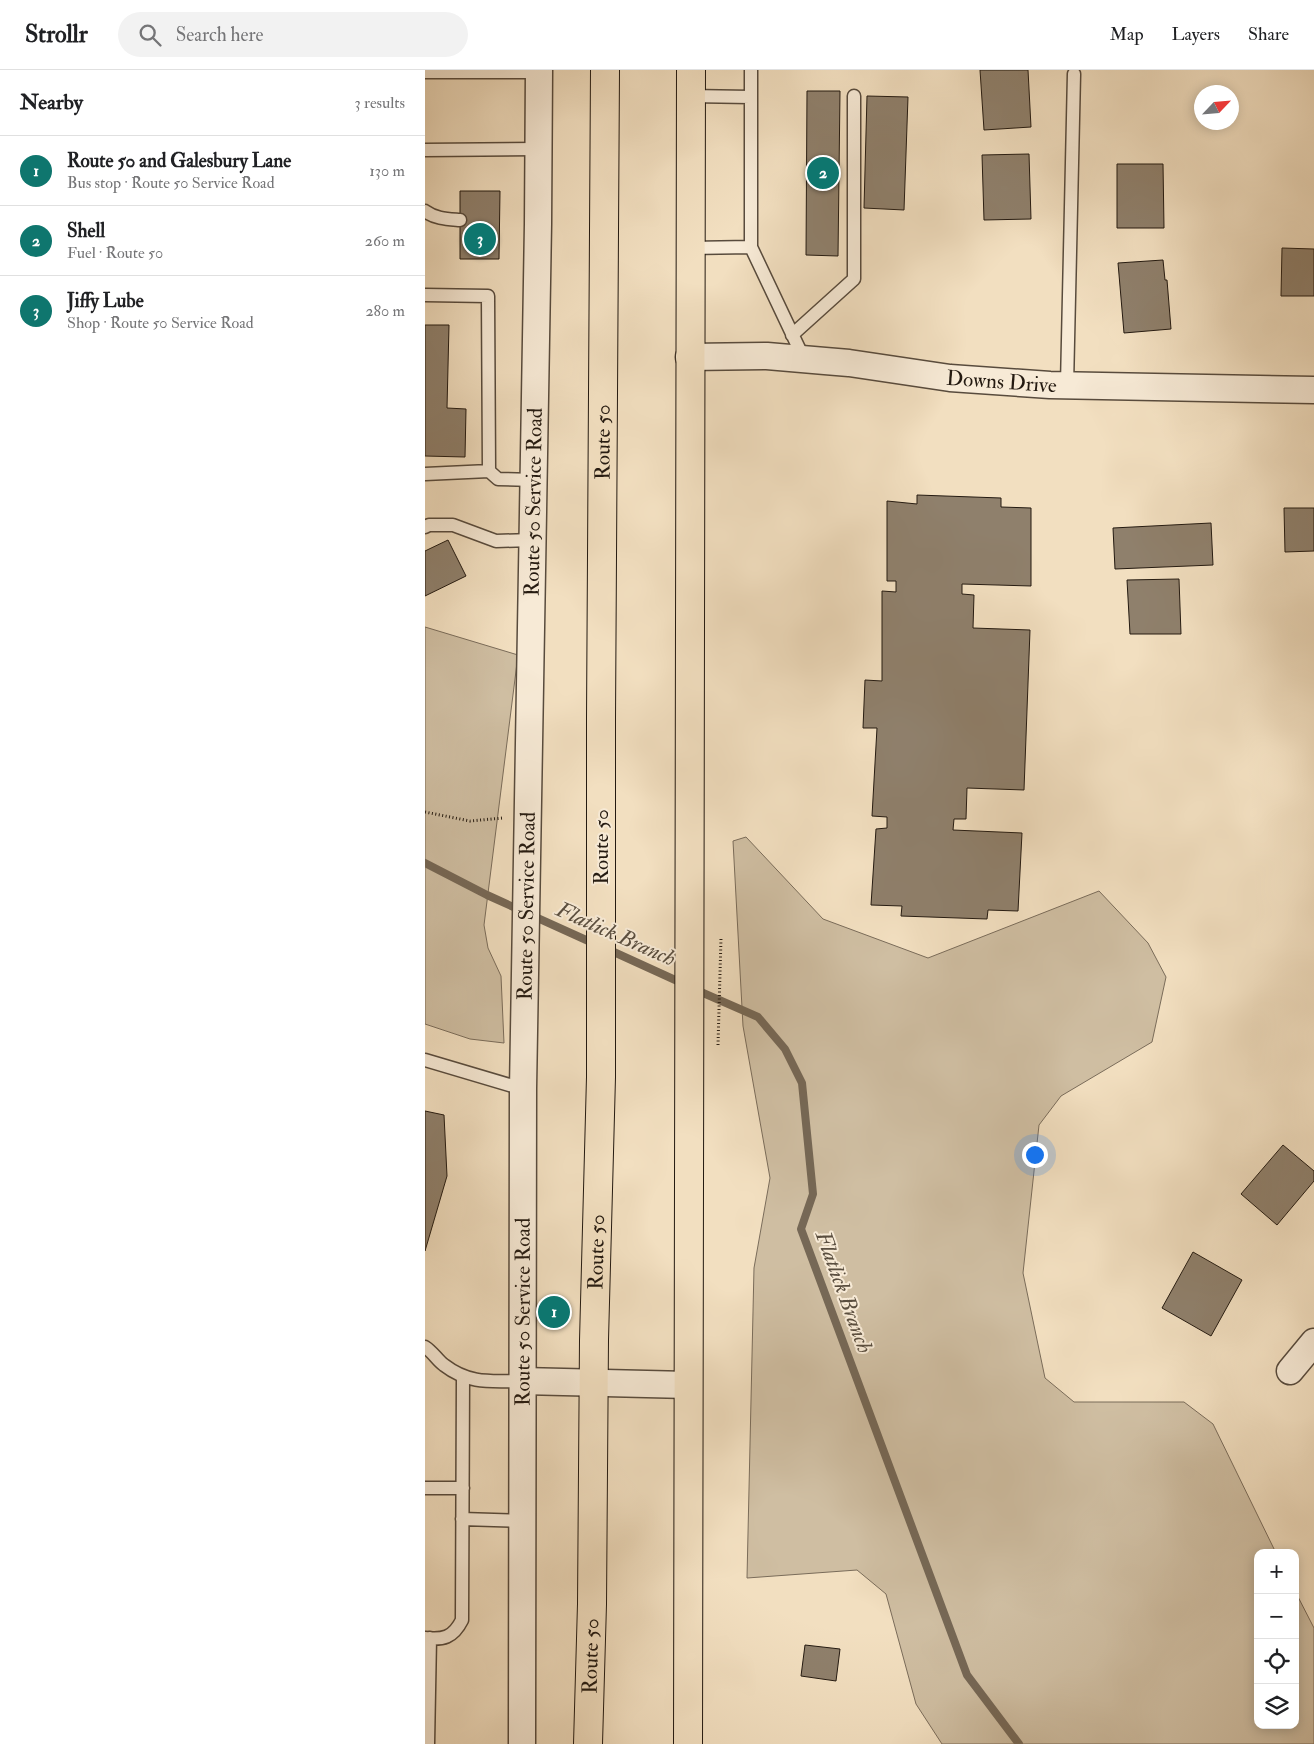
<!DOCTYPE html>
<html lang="en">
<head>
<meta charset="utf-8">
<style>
	body { margin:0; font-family:"IM FELL Double Pica",serif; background:#f2f2f2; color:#202124 }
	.controls { position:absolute; right:15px; bottom:15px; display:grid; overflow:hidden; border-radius:10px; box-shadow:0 2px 12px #0003 }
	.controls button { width:45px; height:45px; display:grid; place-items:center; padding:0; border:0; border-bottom:1px solid #e0e0e0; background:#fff; color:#202124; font:25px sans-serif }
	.compass { position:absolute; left:769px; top:15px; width:45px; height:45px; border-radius:50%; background:#fff; box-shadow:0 2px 12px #0003; rotate:64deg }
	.you { position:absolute; left:609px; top:1084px; width:18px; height:18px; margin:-12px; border:4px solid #fff; border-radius:50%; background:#1a73e8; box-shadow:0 0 0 8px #1a73e833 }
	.badge { display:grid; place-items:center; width:32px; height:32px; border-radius:50%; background:#0f766e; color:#fff; font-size:16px; font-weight:700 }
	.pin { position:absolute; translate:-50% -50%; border:2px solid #fff; box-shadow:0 1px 5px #0006 }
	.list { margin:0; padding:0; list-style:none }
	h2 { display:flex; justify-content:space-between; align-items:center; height:65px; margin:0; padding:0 20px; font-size:21px }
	h2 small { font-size:16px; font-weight:400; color:#757577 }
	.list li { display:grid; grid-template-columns:32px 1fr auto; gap:15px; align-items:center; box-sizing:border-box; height:70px; padding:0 20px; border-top:1px solid #e0e0e0 }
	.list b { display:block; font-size:19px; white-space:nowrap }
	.list p { margin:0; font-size:16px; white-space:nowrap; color:#757577 }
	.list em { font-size:16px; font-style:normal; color:#757577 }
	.icon { flex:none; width:28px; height:28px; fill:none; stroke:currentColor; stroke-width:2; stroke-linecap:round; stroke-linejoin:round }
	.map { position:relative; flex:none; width:889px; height:1674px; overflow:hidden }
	header { display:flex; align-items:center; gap:30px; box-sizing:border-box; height:70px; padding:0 25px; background:#fff; border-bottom:1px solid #e0e0e0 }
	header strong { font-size:24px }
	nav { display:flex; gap:28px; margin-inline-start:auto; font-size:18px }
	.search { width:350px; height:45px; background:#f2f2f2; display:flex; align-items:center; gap:12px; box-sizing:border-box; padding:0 18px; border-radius:28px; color:#757577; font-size:19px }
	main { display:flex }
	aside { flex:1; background:#fff }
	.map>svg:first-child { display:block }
</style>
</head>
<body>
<header>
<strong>Strollr</strong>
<div class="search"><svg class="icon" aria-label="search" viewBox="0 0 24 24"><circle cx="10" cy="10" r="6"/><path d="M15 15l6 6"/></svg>Search here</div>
<nav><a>Map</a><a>Layers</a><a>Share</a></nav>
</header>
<main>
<aside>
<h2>Nearby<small>3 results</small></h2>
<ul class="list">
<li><span class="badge">1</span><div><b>Route 50 and Galesbury Lane</b><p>Bus stop · Route 50 Service Road</p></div><em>130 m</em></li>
<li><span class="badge">2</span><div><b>Shell</b><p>Fuel · Route 50</p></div><em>260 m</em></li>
<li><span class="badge">3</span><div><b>Jiffy Lube</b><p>Shop · Route 50 Service Road</p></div><em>280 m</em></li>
</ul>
</aside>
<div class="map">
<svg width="889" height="1674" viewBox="0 0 889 1674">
	<rect width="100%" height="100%" fill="#f2dfc0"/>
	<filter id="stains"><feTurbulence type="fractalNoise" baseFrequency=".004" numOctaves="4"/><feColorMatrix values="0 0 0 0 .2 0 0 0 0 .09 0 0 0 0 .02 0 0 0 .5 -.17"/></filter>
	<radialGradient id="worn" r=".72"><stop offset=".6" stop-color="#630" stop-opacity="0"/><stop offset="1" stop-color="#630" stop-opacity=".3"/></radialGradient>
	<!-- green -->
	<path fill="#cfbea2" stroke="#7a6c5a" d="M0 557 93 585 59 855 63 878 76 906 79 973 45 969 0 954Z
		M321 767 398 849 503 888 674 821 723 873 741 907 727 972 636 1026 614 1055 598 1203 620 1308 649 1332H759L788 1354 851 1483H833V1655H870V1521L889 1558V1674H517L491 1634 461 1524 432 1500 322 1508 329 1198 345 1108 318 956 308 771Z"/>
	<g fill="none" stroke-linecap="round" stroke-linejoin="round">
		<!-- stream -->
		<path stroke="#766856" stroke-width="8" d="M0 793 62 825 170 874
			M180 878 259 914
			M269 919 333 947 360 979 377 1013 388 1124 376 1159 542 1605 594 1674"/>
	</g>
	<!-- building -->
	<path fill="#8f806c" stroke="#241a11" d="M555 0H603L606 57 559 60Z
		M382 21H415L413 186 381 185Z
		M442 26 483 27 479 140 439 138Z
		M604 84 606 149 559 150 557 85Z
		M692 94H738L739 158H692Z
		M35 121H75L74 189H35Z
		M857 178 889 179V226H856Z
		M738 190 740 210H742L746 259 699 263 693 193Z
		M0 255H24L22 338 41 339 40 387 0 386Z
		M492 425 576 428V437L606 438V516L537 514V524L549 525 548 558 605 560 599 720 542 718 541 749H529L528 760 597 763 593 841 563 840 562 849 476 846 477 836 446 835 451 759 462 758V747L447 746 452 658H438L440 610 457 611V521L471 522V511H462V431L492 434Z
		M859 438H889V481L860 482Z
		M786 453 788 495 690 499 688 458Z
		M23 470 41 506 0 526V481Z
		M754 509 756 564H705L702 510Z
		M0 1041 19 1045 22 1106 0 1181Z
		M858 1075 889 1101V1111L852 1155 816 1124Z
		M768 1182 817 1210 786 1266 737 1238Z
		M380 1575 415 1579 411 1611 376 1606Z"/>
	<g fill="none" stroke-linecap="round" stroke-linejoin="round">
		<!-- lane casing -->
		<g stroke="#584b3d" stroke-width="15">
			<path id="lane" d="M326 0V177L379 289
				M0 2H114
				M265 26 325 27
				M0 80 113 79
				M0 141C11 149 22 149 35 150
				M264 178 326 177
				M0 225 63 226 64 401 73 409 109 410
				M367 265 429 209V26
				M642 315 649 4
				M0 404 64 401
				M0 457 4 455H28L71 471 108 470
				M0 990 98 1019
				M0 1277C8 1282 12 1290 19 1295 45 1315 67 1311 97 1311
				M0 1418H38
				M37 1449 97 1451
				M0 1568C18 1570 28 1568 37 1550L38 1307
				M3 1674 5 1568"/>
		</g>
		<!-- street casing -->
		<g stroke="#584b3d" stroke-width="29">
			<g id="street">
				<path id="s1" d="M264 287 342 286 400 291 424 293 525 308 625 315 889 320"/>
				<path d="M865 1301 889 1272"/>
				<path d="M97 1311 263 1315"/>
				<path id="s2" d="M97 1674 98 1019 113 154 114 0"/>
			</g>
		</g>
		<!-- highway casing -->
		<g stroke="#241a11" stroke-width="30">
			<g id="highway">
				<path id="s3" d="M163 1674 167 1534 169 1270 176 1007V648L180 0"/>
				<path d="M263 1674 266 0"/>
			</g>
		</g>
		<!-- path -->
		<path stroke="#241a11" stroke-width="3" stroke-dasharray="1 2.5" stroke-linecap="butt" d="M0 742 45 751 78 748
			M293 975 296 868"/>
		<!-- lane -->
		<use href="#lane" stroke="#f7ead6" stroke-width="12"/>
		<!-- street -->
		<use href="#street" stroke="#f7ead6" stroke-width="26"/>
		<!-- highway -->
		<use href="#highway" stroke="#f2dfc0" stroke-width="28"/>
	</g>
	<g text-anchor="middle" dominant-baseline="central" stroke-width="4" stroke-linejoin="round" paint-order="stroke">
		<!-- street labels -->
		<g font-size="21" fill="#241a11" stroke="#f7ead6">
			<text stroke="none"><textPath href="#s1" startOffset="314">Downs Drive</textPath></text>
			<text stroke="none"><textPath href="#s3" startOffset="1302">Route 50</textPath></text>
			<text stroke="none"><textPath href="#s2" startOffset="1242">Route 50 Service Road</textPath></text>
			<text transform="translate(176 777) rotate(-90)">Route 50</text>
			<text stroke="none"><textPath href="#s2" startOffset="838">Route 50 Service Road</textPath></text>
			<text stroke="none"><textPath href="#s3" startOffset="492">Route 50</textPath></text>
			<text stroke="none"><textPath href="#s2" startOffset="432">Route 50 Service Road</textPath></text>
			<text stroke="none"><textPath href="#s3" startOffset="88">Route 50</textPath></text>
		</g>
		<!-- water labels -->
		<g font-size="22" font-style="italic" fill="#5a4e3f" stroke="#f7ead6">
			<text transform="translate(191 864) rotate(24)">Flatlick Branch</text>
			<text transform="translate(419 1222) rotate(70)">Flatlick Branch</text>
		</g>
	</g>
	<rect width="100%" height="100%" filter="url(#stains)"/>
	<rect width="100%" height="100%" fill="url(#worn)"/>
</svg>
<div class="controls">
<button>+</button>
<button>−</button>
<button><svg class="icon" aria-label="locate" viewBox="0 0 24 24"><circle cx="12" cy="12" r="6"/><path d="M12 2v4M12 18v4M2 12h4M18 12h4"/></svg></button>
<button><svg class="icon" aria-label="layers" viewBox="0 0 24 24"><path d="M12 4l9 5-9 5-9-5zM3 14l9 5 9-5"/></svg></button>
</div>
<svg class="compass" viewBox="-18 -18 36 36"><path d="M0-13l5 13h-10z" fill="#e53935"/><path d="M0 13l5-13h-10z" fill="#757577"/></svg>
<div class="you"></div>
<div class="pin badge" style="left:129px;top:1242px">1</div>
<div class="pin badge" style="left:398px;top:103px">2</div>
<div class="pin badge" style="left:55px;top:169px">3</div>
</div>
</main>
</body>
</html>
